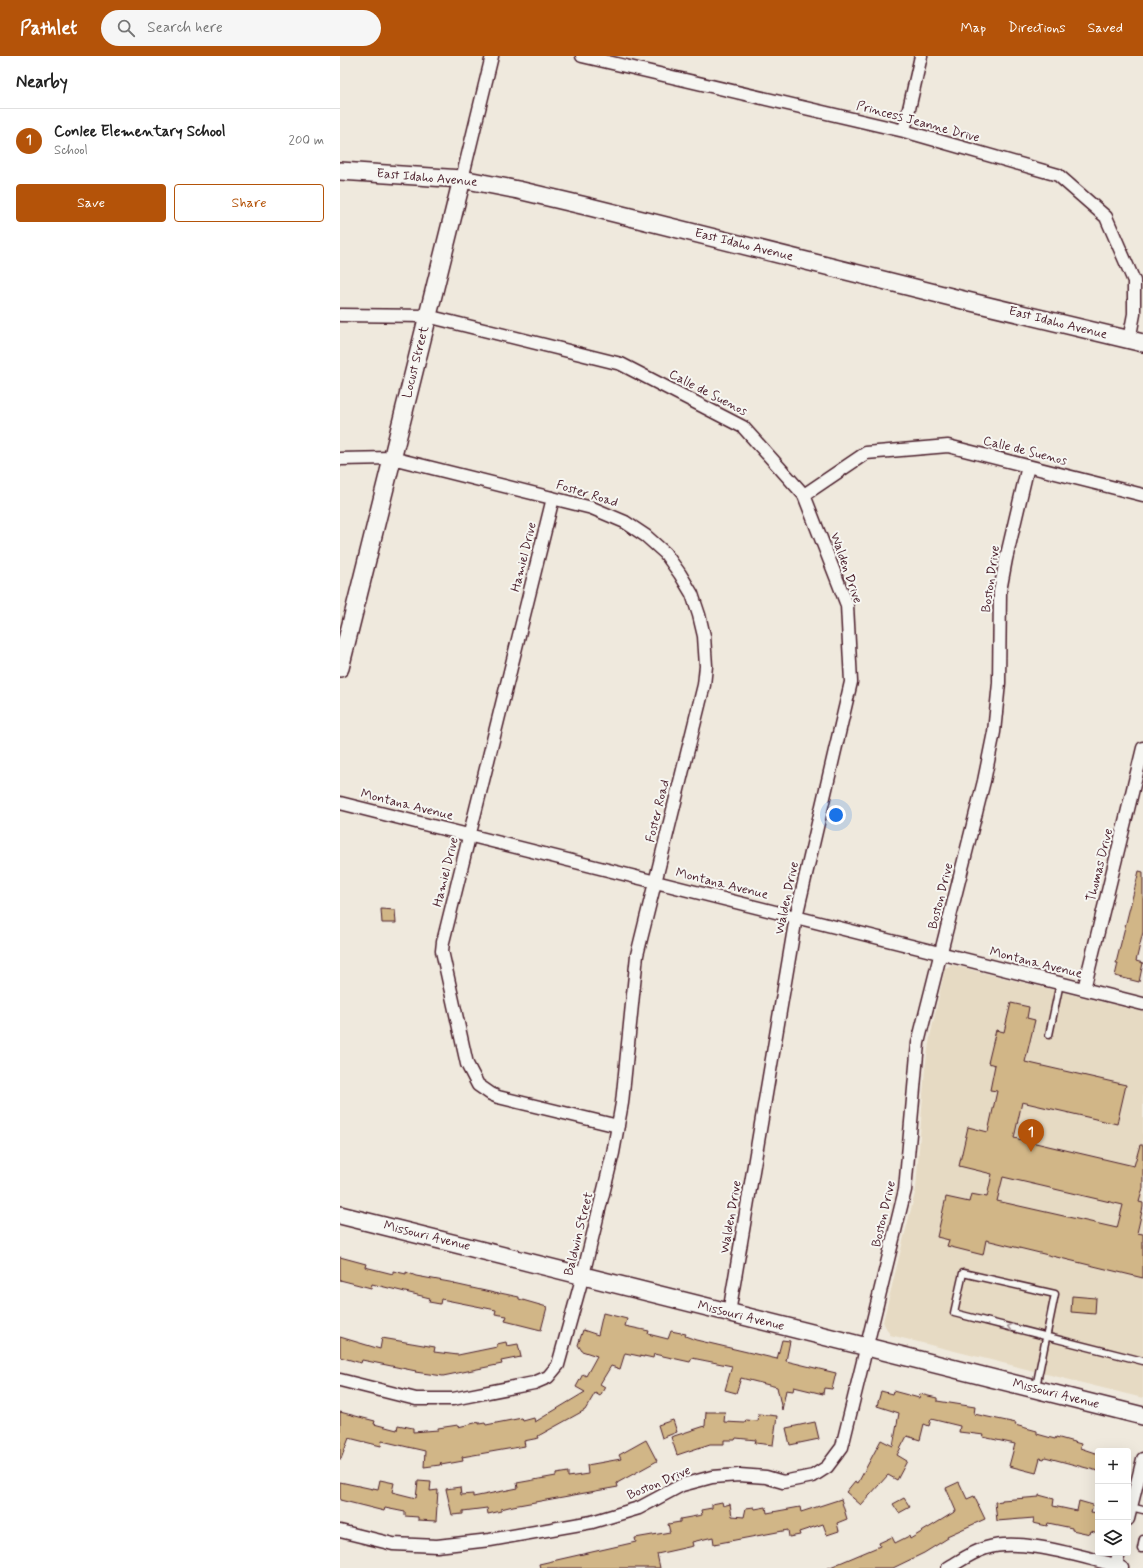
<!DOCTYPE html>
<html lang="en">
<head>
<meta charset="utf-8">
<style>
	body { margin:0; font-family:Mynerve,sans-serif; background:#f6f6f6; color:#222 }
	.controls { position:absolute; right:12px; bottom:12px; display:grid; overflow:hidden; border-radius:4px; box-shadow:0 4px 16px #0002 }
	.controls button { width:36px; height:36px; display:grid; place-items:center; padding:0; border:0; border-bottom:1px solid #e0e0e0; background:#fff; color:#222; font:20px sans-serif }
	.you { position:absolute; left:496px; top:759px; width:14px; height:14px; margin:-10px; border:3px solid #fff; border-radius:50%; background:#1a73e8; box-shadow:0 0 0 6px #1a73e833 }
	.badge { display:grid; place-items:center; width:26px; height:26px; border-radius:50%; background:#b45309; color:#fff; font-size:13px; font-weight:700 }
	.pin { position:absolute; translate:-50% -33px; filter:drop-shadow(0 1px 2px #0008) }
	.pin::after { content:''; position:absolute; top:21px; width:14px; height:12px; background:inherit; clip-path:polygon(0 0,100% 0,50% 100%) }
	.list { margin:0; padding:0; list-style:none }
	h2 { display:flex; justify-content:space-between; align-items:center; height:52px; margin:0; padding:0 16px; font-size:17px }
	h2 small { font-size:13px; font-weight:400; color:#767676 }
	.list li { display:grid; grid-template-columns:26px 1fr auto; gap:12px; align-items:center; box-sizing:border-box; height:64px; padding:0 16px; border-top:1px solid #e0e0e0 }
	.list b { display:block; font-size:15px; white-space:nowrap }
	.list p { margin:0; font-size:13px; white-space:nowrap; color:#767676 }
	.list em { font-size:13px; font-style:normal; color:#767676 }
	.actions { display:flex; gap:8px; padding:12px 16px }
	.actions a { flex:1; padding:9px 0; border:1px solid #b45309; border-radius:4px; text-align:center; font-size:14px; color:#b45309 }
	.actions .main { background:#b45309; color:#fff }
	.icon { flex:none; width:22px; height:22px; fill:none; stroke:currentColor; stroke-width:2; stroke-linecap:round; stroke-linejoin:round }
	.map { position:relative; flex:none; width:803px; height:1512px; overflow:hidden }
	header { display:flex; align-items:center; gap:24px; box-sizing:border-box; height:56px; padding:0 20px; background:#b45309; color:#fff }
	header strong { font-size:19px }
	nav { display:flex; gap:22px; margin-inline-start:auto; font-size:14px }
	.search { width:280px; height:36px; background:#f6f6f6; display:flex; align-items:center; gap:10px; box-sizing:border-box; padding:0 14px; border-radius:22px; color:#767676; font-size:15px }
	main { display:flex }
	aside { flex:1; background:#fff }
	.map>svg:first-child { display:block }
</style>
</head>
<body>
<header>
<strong>Pathlet</strong>
<div class="search"><svg class="icon" aria-label="search" viewBox="0 0 24 24"><circle cx="10" cy="10" r="6"/><path d="M15 15l6 6"/></svg>Search here</div>
<nav><a>Map</a><a>Directions</a><a>Saved</a></nav>
</header>
<main>
<aside>
<h2>Nearby<small></small></h2>
<ul class="list">
<li><span class="badge">1</span><div><b>Conlee Elementary School</b><p>School</p></div><em>200 m</em></li>
</ul>
<div class="actions"><a class="main">Save</a><a>Share</a></div>
</aside>
<div class="map">
<svg width="803" height="1512" viewBox="0 0 803 1512">
	<rect width="100%" height="100%" fill="#efe9dd"/>
	<filter id="ink" filterUnits="userSpaceOnUse"><feTurbulence type="fractalNoise" baseFrequency=".025" numOctaves="2"/><feDisplacementMap in="SourceGraphic" scale="8" xChannelSelector="R" yChannelSelector="G"/><feConvolveMatrix kernelMatrix="1 2 1 2 8 2 1 2 1" color-interpolation-filters="sRGB"/></filter>
	<g filter="url(#ink)">
		<!-- built -->
		<path fill="#e6dac3" d="M612 909 803 956V1342L550 1279 543 1266 576 1133 585 1012 590 981 605 912Z"/>
		<!-- building -->
		<path fill="#d1b687" stroke="#4a1f2b" fill-rule="evenodd" d="M799 815 803 816V876L796 905 803 907 799 926 775 920 778 907H776Z
			M41 853 55 854 56 867H42Z
			M671 947 689 951 687 962 695 964 685 1006 786 1029 777 1068 682 1046 674 1082 794 1110 800 1089H803V1132L799 1146 803 1147V1151L797 1177 803 1178V1222L646 1184 643 1199 607 1190 609 1184 597 1181 606 1141 629 1146 631 1138 647 1141 652 1118 619 1110 628 1071 648 1076 657 1035 650 1034 655 1009 648 1007 656 974 664 976ZM663 1121 783 1149 777 1172 657 1145Z
			M0 1201 26 1208 25 1211 53 1218V1215L66 1218V1216L76 1220 115 1227 114 1228 159 1238 160 1237 179 1241V1243L207 1251 201 1274 165 1265 167 1260 155 1258 156 1254 101 1243 100 1248 89 1246 90 1242 32 1228 31 1232 0 1224Z
			M732 1240 756 1242 755 1258 731 1256Z
			M263 1257 287 1263 285 1270 309 1275 308 1278 328 1283 331 1275 346 1278 345 1280 356 1284 437 1303 442 1284 450 1285 446 1305 496 1317 492 1333 484 1332 483 1338 454 1331 453 1335 446 1334 442 1354 437 1331 401 1322 396 1337 385 1334 392 1310 352 1302 350 1306 314 1298 313 1302 304 1300V1301L285 1297 280 1313 271 1310 260 1328 265 1331 260 1340 255 1337 245 1354 198 1380 199 1382 184 1385 185 1390 122 1401 123 1405 101 1409V1406L100 1409 84 1411 85 1395 42 1385 41 1390 9 1382 1 1403H0V1356L35 1365 34 1368 57 1374 58 1369 73 1372V1376L98 1374V1372L118 1369V1371L139 1366V1368L145 1367 146 1369 182 1362 183 1365 194 1362 195 1366 245 1336 236 1331 243 1318 246 1320 257 1300 242 1295 238 1289 243 1274 258 1279Z
			M0 1281 40 1293 42 1282 95 1291 94 1296 118 1299 157 1291V1288L166 1286 167 1290 178 1288 181 1301 161 1305 162 1308 103 1320 75 1316 76 1315 22 1304 21 1307 0 1301Z
			M541 1335 552 1338 553 1335 579 1342 580 1338 597 1342V1345L635 1351 634 1358 676 1367 675 1369 697 1375V1378L715 1383 716 1381 741 1388 740 1392 758 1398V1415L705 1401 704 1403 700 1402 696 1417 669 1410 675 1388 643 1381 644 1379 619 1376 620 1370 591 1363 589 1370 584 1368 580 1384 567 1380 557 1399 567 1405 557 1424 548 1419 521 1449 506 1436 515 1425 518 1427 541 1384 553 1390 559 1357 537 1350Z
			M366 1356H385L384 1366 405 1367 406 1364 418 1365 419 1358 437 1360 433 1389 415 1387 416 1384 396 1382 395 1384H384V1388H370L337 1399 331 1381 365 1370Z
			M333 1364 337 1376 322 1382 318 1369Z
			M475 1366 479 1383 450 1389 446 1372Z
			M306 1384 317 1405 277 1427 278 1431 173 1450 161 1453V1455L148 1458 147 1452 123 1455V1458L112 1459 106 1433 120 1431 121 1439 133 1438V1441L178 1432 177 1427 216 1420V1418L228 1416V1421L248 1418 247 1409 281 1403 279 1399Z
			M40 1424 54 1427 52 1436 76 1442 78 1425 91 1426 90 1435 98 1434 96 1465 78 1464V1461L65 1460V1456L45 1452 44 1455 0 1444V1426L33 1433V1432L38 1433Z
			M619 1426 627 1443 634 1440 645 1463 607 1480 608 1482 584 1497 553 1512H488L540 1490 539 1487 552 1481 555 1487 569 1480 570 1483 616 1455 606 1432Z
			M699 1439 714 1443 713 1450 737 1455 739 1445 753 1449 751 1456 758 1457V1477L751 1475 750 1478 732 1474V1472L708 1467 707 1470 693 1467 694 1462 657 1465 655 1446 662 1445V1444L699 1441Z
			M564 1442 570 1451 559 1457 553 1448Z
			M501 1443 507 1463 497 1467 499 1475 487 1479 483 1468 459 1476 460 1479 449 1481 448 1474 374 1488 373 1481 352 1486 353 1490 317 1498 320 1512H200L199 1508 296 1486 295 1482 330 1476 328 1468 340 1466V1463L362 1459 361 1454 372 1452V1448L382 1446 383 1450 390 1448 392 1460 404 1461 406 1452 414 1451 415 1453 426 1451 427 1457 460 1451 461 1456Z"/>
		<g fill="none" stroke-linecap="round" stroke-linejoin="round">
			<!-- lane casing -->
			<g stroke="#4a1f2b" stroke-width="9">
				<path id="lane" d="M709 979 720 927
					M696 1331 715 1238 623 1217 614 1257 803 1305
					M791 1451 803 1454
					M803 1483 801 1493H803"/>
			</g>
			<!-- street casing -->
			<g stroke="#4a1f2b" stroke-width="15">
				<path id="street" d="M242 0 564 75 718 119 766 161 794 225V258L789 284
					M564 75 581 0
					M122 123 152 0
					M0 259 87 260 281 308 403 371 464 439 526 397 608 390 803 439
					M0 403 52 402 252 452 285 466 306 480 325 497 340 518 352 538 359 559 364 580 366 610 364 629 297 899 282 1047 273 1097 243 1219 218 1309 208 1321 194 1327 113 1343H76L0 1324
					M213 442 103 886 102 895 127 1008 138 1029 151 1038 158 1041 278 1070
					M0 747 803 948
					M744 933 803 692
					M389 1257 456 861 511 626 507 549 464 439
					M788 1463 803 1403
					M0 1475 53 1488 97 1490 150 1484 252 1466 299 1452 342 1429 372 1421 399 1419 426 1421 443 1426 473 1420 487 1411 502 1391 565 1134 578 987 644 725 654 676 659 627 660 535 666 503 688 410
					M776 1509 779 1497
					M608 1512C620 1505 632 1496 646 1492 682 1481 740 1501 776 1509L782 1512"/>
			</g>
			<!-- secondary casing -->
			<g stroke="#4a1f2b" stroke-width="20">
				<path id="secondary" d="M0 115 122 123 178 134 250 151 627 245 803 287
					M0 612 122 123
					M0 1159 803 1360"/>
			</g>
			<!-- lane -->
			<use href="#lane" stroke="#f6f6f2" stroke-width="6"/>
			<!-- street -->
			<use href="#street" stroke="#f6f6f2" stroke-width="12"/>
			<!-- secondary -->
			<use href="#secondary" stroke="#f6f6f2" stroke-width="17"/>
		</g>
		<!-- one-way arrows -->
		<defs><path id="oneway-chevron" d="M-2-3.5L2.5 0L-2 3.5" fill="none" stroke-width="1.6" stroke-linecap="round" stroke-linejoin="round"/></defs>
		<use stroke="#a99598" href="#oneway-chevron" transform="translate(670 1271) rotate(-165)"/>
	</g>
	<g text-anchor="middle" dominant-baseline="central" stroke-width="4" stroke-linejoin="round" paint-order="stroke">
		<!-- street labels -->
		<g font-size="13" fill="#4a1f2b" stroke="#f6f6f2">
			<text transform="translate(578 66) rotate(15)">Princess Jeanne Drive</text>
			<text transform="translate(87 122) rotate(5)">East Idaho Avenue</text>
			<text transform="translate(404 189) rotate(14)">East Idaho Avenue</text>
			<text transform="translate(718 267) rotate(14)">East Idaho Avenue</text>
			<text transform="translate(76 306) rotate(-76)">Locust Street</text>
			<text transform="translate(368 337) rotate(27)">Calle de Suenos</text>
			<text transform="translate(685 395) rotate(14)">Calle de Suenos</text>
			<text transform="translate(247 438) rotate(17)">Foster Road</text>
			<text transform="translate(184 501) rotate(-76)">Hamiel Drive</text>
			<text transform="translate(506 512) rotate(71)">Walden Drive</text>
			<text transform="translate(651 523) rotate(-82)">Boston Drive</text>
			<text transform="translate(67 749) rotate(14)">Montana Avenue</text>
			<text transform="translate(318 755) rotate(-76)">Foster Road</text>
			<text transform="translate(760 809) rotate(-76)">Thomas Drive</text>
			<text transform="translate(106 816) rotate(-76)">Hamiel Drive</text>
			<text transform="translate(382 828) rotate(14)">Montana Avenue</text>
			<text transform="translate(601 840) rotate(-76)">Boston Drive</text>
			<text transform="translate(447 842) rotate(-78)">Walden Drive</text>
			<text transform="translate(696 907) rotate(14)">Montana Avenue</text>
			<text transform="translate(544 1158) rotate(-77)">Boston Drive</text>
			<text transform="translate(391 1161) rotate(-80)">Walden Drive</text>
			<text transform="translate(239 1178) rotate(-76)">Baldwin Street</text>
			<text transform="translate(87 1180) rotate(14)">Missouri Avenue</text>
			<text transform="translate(401 1260) rotate(14)">Missouri Avenue</text>
			<text transform="translate(716 1338) rotate(14)">Missouri Avenue</text>
			<text transform="translate(319 1427) rotate(-23)">Boston Drive</text>
		</g>
	</g>
</svg>
<div class="controls">
<button>+</button>
<button>−</button>
<button><svg class="icon" aria-label="layers" viewBox="0 0 24 24"><path d="M12 4l9 5-9 5-9-5zM3 14l9 5 9-5"/></svg></button>
</div>
<div class="you"></div>
<div class="pin badge" style="left:691px;top:1096px">1</div>
</div>
</main>
</body>
</html>
